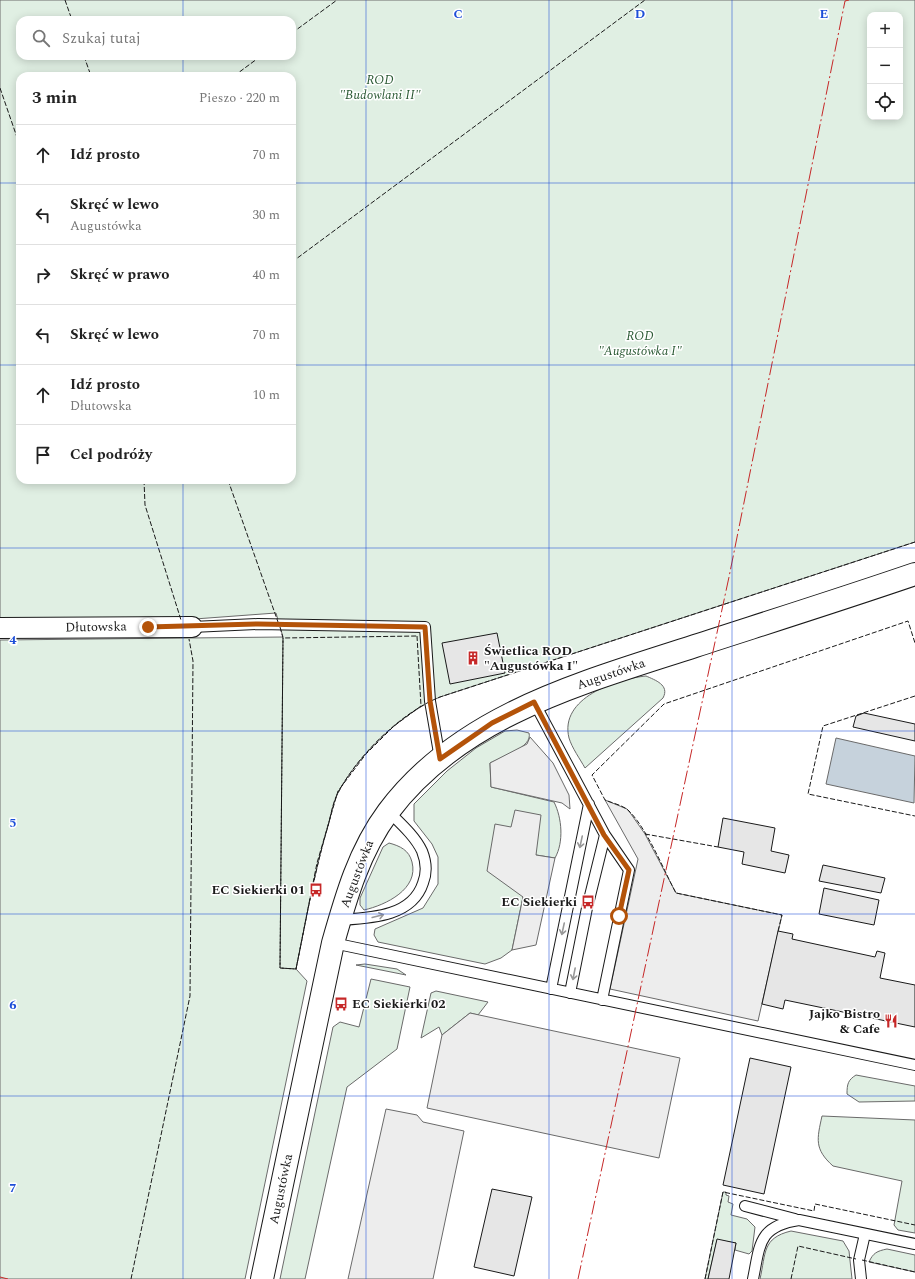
<!DOCTYPE html>
<html lang="pl">
<head>
<meta charset="utf-8">
<style>
	body { margin:0; font-family:Spectral,serif; background:#f2f2f2; color:#222 }
	.controls { position:absolute; right:12px; top:12px; display:grid; overflow:hidden; border-radius:8px; box-shadow:0 2px 10px #0003 }
	.controls button { width:36px; height:36px; display:grid; place-items:center; padding:0; border:0; border-bottom:1px solid #e0e0e0; background:#fff; color:#222; font:20px sans-serif }
	.stop { position:absolute; width:12px; height:12px; margin:-9px; border:3px solid #b45309; border-radius:50%; background:#fff }
	.stop.end { background:#b45309; border-color:#fff; box-shadow:0 1px 4px #0008 }
	.list { margin:0; padding:0; list-style:none }
	h2 { display:flex; justify-content:space-between; align-items:center; height:52px; margin:0; padding:0 16px; font-size:17px }
	h2 small { font-size:13px; font-weight:400; color:#767676 }
	.list li { display:grid; grid-template-columns:26px 1fr auto; gap:12px; align-items:center; box-sizing:border-box; height:60px; padding:0 16px; border-top:1px solid #e0e0e0 }
	.list b { display:block; font-size:15px; white-space:nowrap }
	.list p { margin:0; font-size:13px; white-space:nowrap; color:#767676 }
	.list em { font-size:13px; font-style:normal; color:#767676 }
	.icon { flex:none; width:22px; height:22px; fill:none; stroke:currentColor; stroke-width:2; stroke-linecap:round; stroke-linejoin:round }
	.map { position:relative; flex:none; width:915px; height:1279px; overflow:hidden }
	.search { position:absolute; background:#fff; box-shadow:0 2px 10px #0003; left:16px; top:16px; width:280px; height:44px; display:flex; align-items:center; gap:10px; box-sizing:border-box; padding:0 14px; border-radius:12px; color:#767676; font-size:15px }
	.panel { position:absolute; background:#fff; box-shadow:0 2px 10px #0003; left:16px; top:72px; width:280px; height:412px; border-radius:12px }
	.map>svg:first-child { display:block }
</style>
</head>
<body>
<div class="map">
<svg width="915" height="1279" viewBox="0 0 915 1279">
	<rect width="100%" height="100%" fill="#fff"/>
	<!-- green -->
	<path fill="#e0efe3" stroke="#6a6a6a" fill-rule="evenodd" d="M0 0H915V542L440 697C402 713 359 754 339 791 333 801 331 815 328 826 314 873 306 920 296 969L307 981 245 1279H0V640L283 637 276 613 181 620H0ZM870 15H900V117H870ZM20 20H292V56H20ZM20 76H292V480H20Z
		M646 676C655 680 670 685 663 698L585 768C580 759 572 748 569 738 559 698 616 679 646 676Z
		M517 730 529 733C533 747 502 757 490 763L491 787 554 802C562 818 564 842 555 858L536 855 511 828 495 825 523 897 512 950 501 958 485 964 378 942 374 935 375 929 423 908 438 884V857L432 844 414 821V804L447 771 476 748 505 731Z
		M389 843C400 846 409 850 412 862 419 889 386 905 364 910L360 905V898L383 847Z
		M365 964 397 969 406 975 356 965Z
		M371 979 410 987 397 1049 347 1087 305 1279H280L333 1027 340 1022 359 1027Z
		M436 991 488 1002 478 1015 470 1013 442 1035 439 1027 421 1038 431 993Z
		M856 1075 915 1086V1101L859 1102 847 1094C847 1084 848 1080 856 1075Z
		M822 1116 915 1120V1233L898 1230 894 1225 902 1181 833 1166C814 1149 817 1139 822 1116Z
		M723 1192H726V1195L729 1196 728 1202 733 1204 731 1215 747 1219 755 1227 752 1251 749 1254 735 1250 736 1243 717 1240 708 1279H705Z
		M791 1231 843 1241 849 1251 852 1279H760C766 1253 762 1238 791 1231Z
		M887 1249 915 1255V1272L869 1262C873 1253 877 1251 887 1249Z"/>
	<!-- parking -->
	<path fill="#ededed" stroke="#6a6a6a" d="M530 737 553 763 569 795 570 809 562 803 491 787 490 763 527 744Z
		M605 800 627 809 631 814 645 834 676 893 782 915 758 1021 610 989 638 859Z
		M515 810 541 815 536 855 555 858 536 945 512 950 523 897 487 871 495 824 511 827Z
		M470 1013 680 1058 659 1158 427 1108 442 1035Z
		M386 1109 417 1115 423 1122 464 1131 433 1279H348Z"/>
	<!-- water -->
	<path fill="#c6d2dc" stroke="#6a6a6a" d="M836 738 915 756 914 803 826 784Z"/>
	<!-- building -->
	<path fill="#e6e6e6" stroke="#1a1a1a" d="M497 633 505 673 450 684 442 643Z
		M864 713 915 724V741L853 727 856 716Z
		M723 818 775 828 771 851 789 855 785 873 742 864 744 852 718 847Z
		M823 865 885 878 881 893 819 881Z
		M824 888 879 900 874 925 819 914Z
		M778 931 793 934 792 939 875 957 877 951 885 953 880 978 915 985V1027L785 1000 783 1009 762 1004Z
		M750 1058 791 1067 764 1194 723 1185Z
		M492 1189 532 1197 514 1276 474 1267Z
		M717 1239 736 1243 729 1279H708Z"/>
	<g fill="none" stroke-linecap="round" stroke-linejoin="round">
		<!-- lane casing -->
		<g stroke="#1a1a1a" stroke-width="12">
			<path id="lane" d="M192 627 258 624 425 627 430 701 440 759
				M534 702 605 835 629 870 602 1000
				M340 920C370 918 412 917 423 883 427 873 426 861 422 851 415 836 400 823 388 811
				M333 943 915 1065
				M551 989 589 804
				M570 993 587 908 605 835
				M745 1206 795 1219
				M753 1279C760 1245 758 1226 799 1220L915 1244
				M861 1279 859 1260 865 1234"/>
		</g>
		<!-- street casing -->
		<g stroke="#1a1a1a" stroke-width="22">
			<path id="street" d="M0 628 192 627"/>
		</g>
		<!-- secondary casing -->
		<g stroke="#1a1a1a" stroke-width="24">
			<path id="secondary" d="M262 1279 333 943C346 897 359 851 388 812 461 714 585 682 695 646 769 622 842 599 915 574"/>
		</g>
		<!-- lane -->
		<use href="#lane" stroke="#fff" stroke-width="10"/>
		<!-- street -->
		<use href="#street" stroke="#fff" stroke-width="20"/>
		<!-- secondary -->
		<use href="#secondary" stroke="#fff" stroke-width="22"/>
		<!-- fence -->
		<path stroke="#1a1a1a" stroke-width="1" stroke-dasharray="5 2" stroke-linecap="butt" d="M65 0 72 20
			M292 33 337 0
			M84 56 91 76
			M234 76 261 56
			M0 88 20 146
			M292 262 645 0
			M144 480 145 505 181 620
			M228 480 278 622
			M280 627 283 638 280 968 296 969C306 921 314 873 328 826 331 815 333 801 339 791 359 754 402 712 440 697L915 542
			M417 636 421 706 394 726 366 754 338 791 317 863 296 969 280 968 283 638Z
			M915 696 823 726 808 794 915 816
			M645 834 718 847
			M778 931 782 915 676 893C663 869 647 828 628 810 622 805 612 803 605 800L592 775 664 704 908 621 915 643
			M862 1260 915 1272
			M131 1279 190 996 193 661 189 639
			M705 1279 723 1192 814 1211 815 1204 915 1225
			M791 1279 798 1246 856 1259"/>
		<!-- power -->
		<path stroke="#c62828" stroke-width="1" stroke-dasharray="14 3 2 3" stroke-linecap="butt" d="M0 1277 8 1279
			M578 1279 729 577 845 1 849 0"/>
	</g>
	<!-- one-way arrows -->
	<defs><path id="oneway-shaft" d="M-6 0H5M1.5-3L5.5 0L1.5 3" fill="none" stroke-width="1.6" stroke-linecap="round" stroke-linejoin="round"/></defs>
	<g stroke="#989898">
		<use href="#oneway-shaft" transform="translate(581 842) rotate(102)"/>
		<use href="#oneway-shaft" transform="translate(378 916) rotate(-14)"/>
		<use href="#oneway-shaft" transform="translate(563 929) rotate(102)"/>
		<use href="#oneway-shaft" transform="translate(574 974) rotate(101)"/>
	</g>
	<g fill="none" stroke-linecap="round" stroke-linejoin="round">
		<!-- route -->
		<path stroke="#b45309" stroke-width="5" d="M148 627 258 624 425 627 430 701 440 759 492 723 534 702 604 835 629 870 619 916"/>
	</g>
	<!-- grid -->
	<path fill="none" stroke="#1d4ed8" stroke-width="1" stroke-opacity="0.55" d="M183 0V20M366 0V1279M549 0V1279M732 0V1279M183 56V76M0 183H20M292 183H915M0 365H20M292 365H915M183 480V1279M0 548H915M0 731H915M0 914H915M0 1096H915"/>
	<!-- icons -->
	<defs>
		<g id="building-bare" transform="scale(1.08)"><path d="M-4-6H4V6H1V3H-1V6H-4ZM-2.5-4.3h1.7v1.8h-1.7ZM.8-4.3h1.7v1.8H.8ZM-2.5-1h1.7V.8h-1.7ZM.8-1h1.7V.8H.8Z" fill="#c62828" stroke="#fff" stroke-width="2.5" paint-order="stroke"/></g>
		<g id="bus-bare" transform="scale(1.08)"><path d="M-5-6H5V4H4V6H2V4H-2V6H-4V4H-5ZM-3.5-4V0h7V-4ZM-3.5 1.2v1.5H-2V1.2ZM2 1.2v1.5H3.5V1.2Z" fill="#c62828" stroke="#fff" stroke-width="2.5" paint-order="stroke"/></g>
		<g id="restaurant-bare" transform="scale(1.08)"><path d="M-5-6h1v4h1v-4h1v4h1v-4h1v5L-1.5 .5V6h-2V.5L-5-1ZM5-6V6H3V1.5H1.5Q1.5-4 5-6Z" fill="#c62828" stroke="#fff" stroke-width="2.5" paint-order="stroke"/></g>
	</defs>
	<g fill-rule="evenodd">
		<use href="#building-bare" x="473" y="658"/>
		<use href="#bus-bare" x="316" y="890"/>
		<use href="#bus-bare" x="588" y="902"/>
		<use href="#bus-bare" x="341" y="1004"/>
		<use href="#restaurant-bare" x="891" y="1021"/>
	</g>
	<g text-anchor="middle" dominant-baseline="central" stroke-width="3" stroke-linejoin="round" paint-order="stroke">
		<!-- park labels -->
		<g font-size="13" font-style="italic" fill="#2b5a34" stroke="#fff">
			<text x="380" y="80">ROD<tspan x="380" dy="15">"Budowlani II"</tspan></text>
			<text x="640" y="336">ROD<tspan x="640" dy="15">"Augustówka I"</tspan></text>
		</g>
		<!-- street labels -->
		<g font-size="13" fill="#1a1a1a" stroke="#fff">
			<text transform="translate(96 627) rotate(-1)">Dłutowska</text>
			<text transform="translate(611 674) rotate(-19)">Augustówka</text>
			<text transform="translate(357 874) rotate(-69)">Augustówka</text>
			<text transform="translate(281 1189) rotate(-78)">Augustówka</text>
		</g>
		<!-- poi labels -->
		<g font-size="13" font-weight="bold" fill="#1a1a1a" stroke="#fff" text-anchor="end">
			<text x="484" y="651" text-anchor="start">Świetlica ROD<tspan x="484" dy="15">"Augustówka I"</tspan></text>
			<text x="305" y="890">EC Siekierki 01</text>
			<text x="577" y="902">EC Siekierki</text>
			<text x="352" y="1004" text-anchor="start">EC Siekierki 02</text>
			<text x="880" y="1014">Jajko Bistro<tspan x="880" dy="15">&amp; Cafe</tspan></text>
		</g>
	</g>
	<g font-size="13" text-anchor="middle" font-weight="bold" fill="#1d4ed8" stroke="#fff" stroke-width="3" stroke-linejoin="round" paint-order="stroke">
		<text x="458" y="18">C</text>
		<text x="640" y="18">D</text>
		<text x="824" y="18">E</text>
		<text x="13" y="644">4</text>
		<text x="13" y="827">5</text>
		<text x="13" y="1009">6</text>
		<text x="13" y="1192">7</text>
	</g>
</svg>
<div class="controls">
<button>+</button>
<button>−</button>
<button><svg class="icon" aria-label="locate" viewBox="0 0 24 24"><circle cx="12" cy="12" r="6"/><path d="M12 2v4M12 18v4M2 12h4M18 12h4"/></svg></button>
</div>
<div class="stop" style="left:619px;top:916px"></div>
<div class="stop end" style="left:148px;top:627px"></div>
<div class="search"><svg class="icon" aria-label="search" viewBox="0 0 24 24"><circle cx="10" cy="10" r="6"/><path d="M15 15l6 6"/></svg>Szukaj tutaj</div>
<section class="panel">
<h2>3 min<small>Pieszo · 220 m</small></h2>
<ul class="list">
<li><svg class="icon" aria-label="ahead" viewBox="0 0 24 24"><path d="M12 20V5M6 11l6-6 6 6"/></svg><div><b>Idź prosto</b></div><em>70 m</em></li>
<li><svg class="icon" aria-label="left" viewBox="0 0 24 24"><path d="M17 20v-9H6M10 6l-5 5 5 5"/></svg><div><b>Skręć w lewo</b><p>Augustówka</p></div><em>30 m</em></li>
<li><svg class="icon" aria-label="right" viewBox="0 0 24 24"><path d="M7 20v-9h11M14 6l5 5-5 5"/></svg><div><b>Skręć w prawo</b></div><em>40 m</em></li>
<li><svg class="icon" aria-label="left" viewBox="0 0 24 24"><path d="M17 20v-9H6M10 6l-5 5 5 5"/></svg><div><b>Skręć w lewo</b></div><em>70 m</em></li>
<li><svg class="icon" aria-label="ahead" viewBox="0 0 24 24"><path d="M12 20V5M6 11l6-6 6 6"/></svg><div><b>Idź prosto</b><p>Dłutowska</p></div><em>10 m</em></li>
<li><svg class="icon" aria-label="arrive" viewBox="0 0 24 24"><path d="M6 21V4h12l-3 4 3 4H6"/></svg><div><b>Cel podróży</b></div></li>
</ul>
</section>
</div>
</body>
</html>
